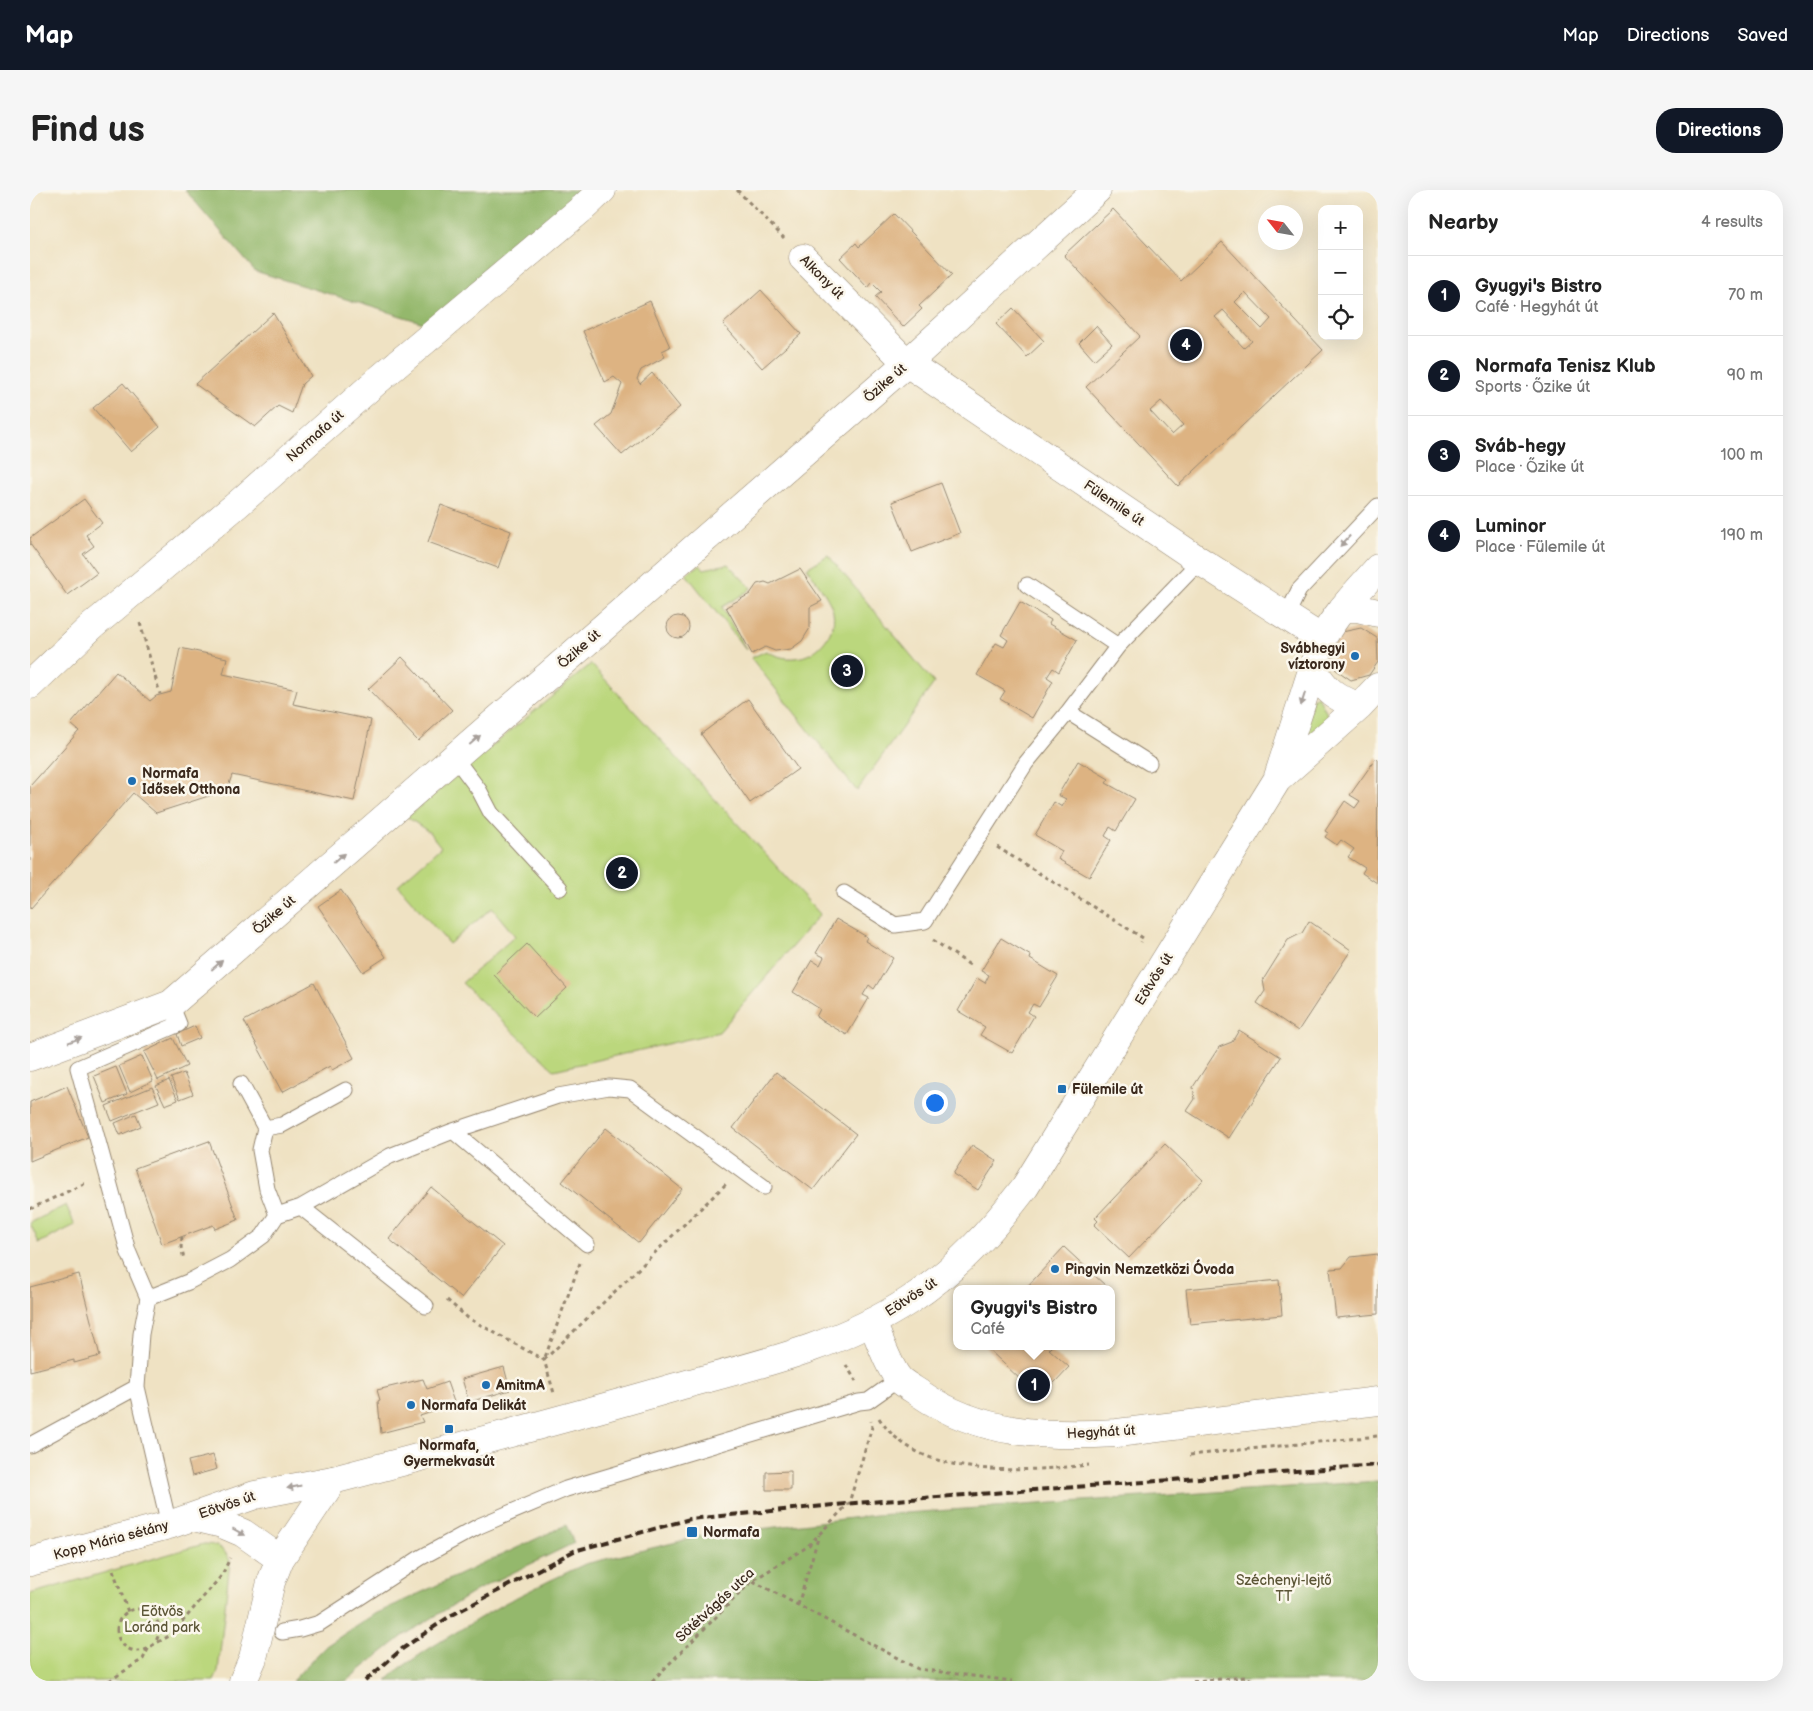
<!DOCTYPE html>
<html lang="en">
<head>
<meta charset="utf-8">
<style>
	body { margin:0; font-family:"Balsamiq Sans",sans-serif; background:#f6f6f6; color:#222 }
	.controls { position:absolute; right:15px; top:15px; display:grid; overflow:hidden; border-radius:10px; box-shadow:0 5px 20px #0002 }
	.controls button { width:45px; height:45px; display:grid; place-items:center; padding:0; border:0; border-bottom:1px solid #e0e0e0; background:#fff; color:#222; font:25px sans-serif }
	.compass { position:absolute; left:1228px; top:15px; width:45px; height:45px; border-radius:50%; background:#fff; box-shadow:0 5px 20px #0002; rotate:301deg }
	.you { position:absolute; left:904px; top:912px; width:18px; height:18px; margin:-12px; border:4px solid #fff; border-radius:50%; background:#1a73e8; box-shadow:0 0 0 8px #1a73e833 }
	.badge { display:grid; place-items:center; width:32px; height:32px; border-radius:50%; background:#111827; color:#fff; font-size:16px; font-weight:700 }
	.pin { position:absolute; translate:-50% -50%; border:2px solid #fff; box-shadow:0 1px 5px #0006 }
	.popup { position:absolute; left:923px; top:1095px; width:162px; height:65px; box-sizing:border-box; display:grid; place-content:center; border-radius:10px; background:#fff; filter:drop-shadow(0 1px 4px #0005); font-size:16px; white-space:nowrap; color:#767676 }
	.popup b { font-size:19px; color:#222 }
	.popup::after { content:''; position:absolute; left:50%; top:100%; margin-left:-10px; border:10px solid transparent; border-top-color:#fff }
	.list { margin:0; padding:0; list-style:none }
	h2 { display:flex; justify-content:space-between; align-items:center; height:65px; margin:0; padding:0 20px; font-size:21px }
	h2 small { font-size:16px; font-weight:400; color:#767676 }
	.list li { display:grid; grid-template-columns:32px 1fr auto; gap:15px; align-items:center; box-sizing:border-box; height:80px; padding:0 20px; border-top:1px solid #e0e0e0 }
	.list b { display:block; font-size:19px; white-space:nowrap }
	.list p { margin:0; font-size:16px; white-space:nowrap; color:#767676 }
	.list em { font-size:16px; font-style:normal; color:#767676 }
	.icon { flex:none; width:28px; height:28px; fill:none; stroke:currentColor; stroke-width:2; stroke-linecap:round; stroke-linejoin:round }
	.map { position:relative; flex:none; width:1348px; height:1491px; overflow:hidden; border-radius:20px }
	header { display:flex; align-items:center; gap:30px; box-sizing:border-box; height:70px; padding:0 25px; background:#111827; color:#fff }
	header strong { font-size:24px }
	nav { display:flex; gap:28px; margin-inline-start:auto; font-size:18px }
	.intro { display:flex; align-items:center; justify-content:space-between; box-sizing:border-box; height:120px; padding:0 30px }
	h1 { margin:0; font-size:35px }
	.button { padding:12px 22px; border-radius:20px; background:#111827; color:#fff; font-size:18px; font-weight:700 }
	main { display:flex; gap:30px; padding:0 30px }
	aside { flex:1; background:#fff; border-radius:20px; box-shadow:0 5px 20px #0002 }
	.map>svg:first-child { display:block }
</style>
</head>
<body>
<header>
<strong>Map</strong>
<nav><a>Map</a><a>Directions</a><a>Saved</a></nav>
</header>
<div class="intro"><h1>Find us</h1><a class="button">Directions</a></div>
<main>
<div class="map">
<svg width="1348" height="1491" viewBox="0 0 1348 1491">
	<rect width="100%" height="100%" fill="#fbf7ec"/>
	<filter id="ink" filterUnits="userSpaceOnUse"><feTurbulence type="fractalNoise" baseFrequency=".02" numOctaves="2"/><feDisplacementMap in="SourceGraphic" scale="10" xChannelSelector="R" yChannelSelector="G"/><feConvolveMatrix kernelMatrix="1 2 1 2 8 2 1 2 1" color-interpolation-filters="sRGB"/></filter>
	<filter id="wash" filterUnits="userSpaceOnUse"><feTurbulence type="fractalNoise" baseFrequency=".0096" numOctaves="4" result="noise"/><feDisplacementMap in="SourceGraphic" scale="20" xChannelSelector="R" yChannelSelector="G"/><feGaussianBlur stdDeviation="1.12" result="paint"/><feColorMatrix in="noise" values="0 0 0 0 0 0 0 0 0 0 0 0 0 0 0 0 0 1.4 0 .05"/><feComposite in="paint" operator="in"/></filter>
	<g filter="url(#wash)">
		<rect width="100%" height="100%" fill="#efe2c3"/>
		<!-- green -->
		<path fill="#bbd77d" stroke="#7b804e" d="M798 365 904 493 827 601 721 468 736 461C746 466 754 469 765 468 788 467 810 440 802 418 797 405 785 389 777 378Z
			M698 374 721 398 717 402 692 417 716 460 656 384 670 375 674 379Z
			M561 474 790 724 689 842 524 880 432 793 485 746 462 718 419 754 368 695 411 657 399 642 377 627Z
			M1288 506 1299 528 1277 546 1276 544 1282 509Z
			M36 1015 45 1035 9 1053 0 1033Z
			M174 1354C187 1354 195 1359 200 1371L188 1481 184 1491H0V1404Z"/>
		<!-- forest -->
		<path fill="#94b86c" stroke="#687145" d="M155 0H572L410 138 225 81Z
			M1348 1291V1491H356L369 1479 400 1458 473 1414 519 1391 555 1374 672 1346 846 1325Z
			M536 1335 544 1353 449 1399 373 1446 316 1491H262L296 1456 343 1425Z"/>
		<g id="blocks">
			<!-- building -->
			<path fill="#ddb382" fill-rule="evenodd" d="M1083 19 1151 91 1192 52 1293 160 1148 296 1056 197 1110 146 1034 65ZM1215 102 1241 129 1232 139 1205 112ZM1193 120 1222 151 1214 158 1185 127ZM1131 211 1153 235 1142 245 1120 221Z
				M864 24 922 85 889 116 892 119 873 137 845 107 851 102 842 93 838 98 810 68 826 53 829 57Z
				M731 100 771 144 732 178 693 134Z
				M620 111 640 157 632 161 635 167 611 180 607 189 610 194 622 183 650 217 592 265 566 236 581 224 592 194 584 187 575 192 553 141Z
				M983 118 1014 151 997 167 966 134Z
				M243 123 281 186 272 194 262 223 248 216 225 237 165 194Z
				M1066 136 1082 154 1064 170 1049 153Z
				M93 193 130 237 101 262 63 218Z
				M911 293 930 343 882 362 862 312Z
				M54 309 72 333 56 345 64 356 53 364 67 383 37 405 0 354V348Z
				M411 315 481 341 468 378 398 352Z
				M770 379 792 411 780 417V438L772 451 761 459 745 461 735 457 722 464 696 417 720 404 727 394 735 392 740 394Z
				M990 412 1021 430 1019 434 1047 450 1029 482 1023 478 1017 487 1023 491 1002 528 970 509 975 501 947 485 966 453 974 457 978 450 971 445Z
				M637 437a11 11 0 1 1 22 0a11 11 0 1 1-22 0Z
				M1331 438 1347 448 1348 472 1339 485 1321 490 1305 479 1302 460 1312 442Z
				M150 458 197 468 193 484 267 500 263 514 341 530 324 611 202 585 197 600 126 623 103 603 0 719V596L49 541 41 534 86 482 120 511 126 506 141 502Z
				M372 467 422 520 388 551 338 499Z
				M718 509 768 579 720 613 671 544Z
				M1346 568 1348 570 1347 693 1332 683 1335 678 1318 667 1324 659 1311 650 1307 655 1295 647 1298 643 1295 641 1315 611 1325 618 1330 611 1320 605Z
				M1048 571 1079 589 1076 593 1105 609 1086 641 1080 637 1075 646 1081 650 1059 687 1028 669 1032 661 1005 645 1024 612 1032 617 1036 609 1028 605Z
				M311 700 356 767 333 782 288 716Z
				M806 729 837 747 835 751 863 768 844 799 839 795 833 805 839 808 817 845 786 827 790 819 763 802 782 770 790 775 794 767 786 763Z
				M1279 731 1321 760 1268 841 1227 813 1235 801 1233 790 1258 750 1272 743Z
				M971 748 1001 766 1000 769 1028 786 1009 817 1003 814 998 822 1004 826 982 863 950 845 955 837 928 821 947 788 955 793 959 785 951 781Z
				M497 754 537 798 505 828 464 785Z
				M284 793 324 868 302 880 300 876 252 902 214 831Z
				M165 836 170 848 151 856 147 844Z
				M1209 840 1251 867 1199 948 1157 921 1165 909 1163 897 1189 857 1202 852Z
				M143 848 157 876 128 890 114 862Z
				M112 866 123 891 100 902 89 876Z
				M86 877 97 904 75 913 64 886Z
				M746 882 826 944 783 1000 703 938Z
				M154 883 163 904 150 909 141 888Z
				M139 890 148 910 135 915 126 896Z
				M37 896 58 947 0 971V912Z
				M122 897 129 912 82 931 76 916Z
				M106 924 111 936 90 945 85 933Z
				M576 938 652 999 609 1053 532 992Z
				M179 951 208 1030 185 1039 183 1035 132 1054 105 978Z
				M1135 954 1173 990 1099 1068 1064 1035 1068 1031 1065 1028Z
				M942 955 967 971 948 1000 923 984Z
				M401 997 473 1056 431 1108 359 1049Z
				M1034 1057 1077 1097 1075 1099H995Z
				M1348 1064V1124L1306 1128 1300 1079 1312 1078 1321 1067Z
				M49 1084 70 1166 44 1173V1170L0 1181V1097Z
				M1249 1090 1252 1125 1160 1134 1156 1099Z
				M955 1156H1022L1019 1159 1039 1177 1010 1208Z
				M474 1177 480 1200 439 1212 432 1189Z
				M393 1189 397 1199 417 1192 424 1212 404 1218 405 1221 390 1226 393 1232 351 1243 348 1211 350 1210 347 1200Z
				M183 1265 187 1279 162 1286 158 1271Z
				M761 1281V1300H736V1282Z"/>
		</g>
	</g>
	<g filter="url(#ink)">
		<use href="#blocks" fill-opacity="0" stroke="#958670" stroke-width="1"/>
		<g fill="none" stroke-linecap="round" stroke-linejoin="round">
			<!-- service casing -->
			<g stroke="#958670" stroke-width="17">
				<path id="service" d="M997 395 1088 456 1170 371
					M1256 427 1269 400 1348 316
					M1038 522 1119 573
					M425 568 449 600 461 623 530 698
					M814 703 865 735 895 731 996 573 1038 522 1088 456
					M211 894 235 938 230 960 237 999 247 1025
					M235 938 252 935 316 900
					M423 941 557 1054
					M271 1017 396 1116
					M118 1108 98 1061 48 878 149 834 141 814
					M0 1255 107 1197
					M139 1335 107 1197 111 1144 118 1108 158 1092 200 1070 233 1046 247 1025 271 1017 360 966 423 941 528 906 579 897 600 899 734 997
					M252 1442 270 1439 290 1433 390 1368 449 1336 536 1299 829 1212 838 1211 869 1189"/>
			</g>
			<!-- minor casing -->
			<g stroke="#958670" stroke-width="29">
				<path id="minor" d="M773 68 877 173 1170 371 1292 449
					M0 495 61 437 209 313 347 191 554 17 572 0
					M0 867 141 814 877 173 1067 0
					M842 1132C848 1146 860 1180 870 1190 876 1195 883 1199 889 1203 950 1245 1016 1247 1087 1243L1348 1211
					M163 1327 192 1334 213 1343 250 1369
					M0 1372 139 1335 225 1305 303 1290"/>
			</g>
			<!-- tertiary casing -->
			<g stroke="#958670" stroke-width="29">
				<path id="tertiary" d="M1313 418H1327L1348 423
					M1283 479C1297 502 1304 506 1329 517
					M1248 589 1329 517 1348 497
					M213 1491 223 1468 241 1392 250 1369 303 1290C418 1260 532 1230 646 1197 726 1175 809 1157 880 1110 926 1080 962 1040 995 997L1247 590 1292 449C1307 422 1328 401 1348 378"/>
			</g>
			<!-- path -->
			<path stroke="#958670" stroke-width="3" stroke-dasharray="4 4" stroke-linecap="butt" d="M707 0 754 48
				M110 433 130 504
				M967 657 1113 748 1111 752
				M903 750 940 775
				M0 1019 56 993
				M152 1047 151 1057 154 1069
				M550 1073 514 1170 696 994
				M417 1110 438 1128 514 1170 524 1203
				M816 1175 826 1191
				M849 1228C890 1292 994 1281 1059 1275
				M1160 1265 1348 1246
				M83 1380 98 1422
				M723 1391 888 1479 982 1491
				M768 1415 789 1345
				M87 1440a21 21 0 1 1 42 0a21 21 0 1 1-42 0Z
				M79 1491 113 1469 119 1457 141 1445 192 1385 200 1368
				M622 1491 722 1391 777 1357 819 1313 842 1237 841 1231
				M1163 1491 1216 1487 1223 1491"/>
			<!-- service -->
			<use href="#service" stroke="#fff" stroke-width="15"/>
			<!-- minor -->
			<use href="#minor" stroke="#fff" stroke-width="28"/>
			<!-- tertiary -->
			<use href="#tertiary" stroke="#fff" stroke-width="28"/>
			<!-- rail -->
			<path stroke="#3b2a1e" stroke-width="4" stroke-dasharray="8 4" stroke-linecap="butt" d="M335 1491 372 1459 420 1426 544 1361 660 1329 825 1313 1348 1275"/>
		</g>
		<!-- one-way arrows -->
		<defs><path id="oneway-solid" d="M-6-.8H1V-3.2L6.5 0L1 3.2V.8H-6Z" transform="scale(1.25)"/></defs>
		<g fill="#a79f9a">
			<use href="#oneway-solid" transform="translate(1315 351) rotate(133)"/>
			<use href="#oneway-solid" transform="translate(1273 509) rotate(108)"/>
			<use href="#oneway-solid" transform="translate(445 550) rotate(-41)"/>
			<use href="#oneway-solid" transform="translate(309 668) rotate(-41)"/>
			<use href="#oneway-solid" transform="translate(187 775) rotate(-41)"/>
			<use href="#oneway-solid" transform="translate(45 850) rotate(-20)"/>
			<use href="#oneway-solid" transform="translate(264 1297) rotate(169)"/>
			<use href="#oneway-solid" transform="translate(209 1342) rotate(28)"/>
		</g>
	</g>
	<!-- markers -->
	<g fill="#1f6fb2" stroke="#fbf7ec" stroke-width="2">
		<circle cx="1325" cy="466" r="5"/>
		<circle cx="102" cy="591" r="5"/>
		<rect x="1027" y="894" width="10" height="10" rx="2.5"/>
		<circle cx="1025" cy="1079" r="5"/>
		<circle cx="456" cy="1195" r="5"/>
		<circle cx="381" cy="1215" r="5"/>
		<rect x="414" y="1234" width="10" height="10" rx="2.5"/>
		<rect x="656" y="1336" width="12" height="12" rx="2.5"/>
	</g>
	<g text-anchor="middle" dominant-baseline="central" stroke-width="5" stroke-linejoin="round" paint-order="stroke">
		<!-- street labels -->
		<g font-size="14" fill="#3b2a1e" stroke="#fbf7ec">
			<text transform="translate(792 87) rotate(45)">Alkony út</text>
			<text transform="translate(855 193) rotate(-41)">Őzike út</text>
			<text transform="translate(285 246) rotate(-41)">Normafa út</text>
			<text transform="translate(1084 313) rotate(34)">Fülemile út</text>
			<text transform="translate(549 459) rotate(-41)">Őzike út</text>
			<text transform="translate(244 725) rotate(-41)">Őzike út</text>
			<text transform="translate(1124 789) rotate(-58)">Eötvös út</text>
			<text transform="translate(881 1107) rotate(-33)">Eötvös út</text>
			<text transform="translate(1071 1242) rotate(-3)">Hegyhát út</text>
			<text transform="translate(197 1315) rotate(-19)">Eötvös út</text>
			<text transform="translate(81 1350) rotate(-15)">Kopp Mária sétány</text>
			<text transform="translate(685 1415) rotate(-43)">Sötétvágás utca</text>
		</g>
		<!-- poi labels -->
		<g font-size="14" font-weight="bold" fill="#3b2a1e" stroke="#fbf7ec" text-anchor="start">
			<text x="1315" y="458" text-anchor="end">Svábhegyi<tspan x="1315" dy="16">víztorony</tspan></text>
			<text x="112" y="583">Normafa<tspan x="112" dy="16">Idősek Otthona</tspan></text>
			<text x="1042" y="899">Fülemile út</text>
			<text x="1035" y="1079">Pingvin Nemzetközi Óvoda</text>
			<text x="466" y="1195">AmitmA</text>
			<text x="391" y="1215">Normafa Delikát</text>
			<text x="419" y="1255" text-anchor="middle">Normafa,<tspan x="419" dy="16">Gyermekvasút</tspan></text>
			<text x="673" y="1342">Normafa</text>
		</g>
		<!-- park labels -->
		<g font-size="14" fill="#5b5536" stroke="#fbf7ec">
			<text x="1254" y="1390">Széchenyi-lejtő<tspan x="1254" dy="16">TT</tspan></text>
			<text x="132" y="1421">Eötvös<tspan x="132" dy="16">Loránd park</tspan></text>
		</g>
	</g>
</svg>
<div class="controls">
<button>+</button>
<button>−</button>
<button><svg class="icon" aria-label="locate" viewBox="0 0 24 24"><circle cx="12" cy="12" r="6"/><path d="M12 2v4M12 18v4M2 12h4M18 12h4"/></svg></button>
</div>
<svg class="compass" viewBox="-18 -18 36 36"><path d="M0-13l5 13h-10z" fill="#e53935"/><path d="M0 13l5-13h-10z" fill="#767676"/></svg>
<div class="you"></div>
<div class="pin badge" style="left:1004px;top:1195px">1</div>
<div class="popup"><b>Gyugyi's Bistro</b>Café</div>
<div class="pin badge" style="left:592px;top:683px">2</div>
<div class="pin badge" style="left:817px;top:481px">3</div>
<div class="pin badge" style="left:1156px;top:155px">4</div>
</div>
<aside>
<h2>Nearby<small>4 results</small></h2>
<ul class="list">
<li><span class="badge">1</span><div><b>Gyugyi's Bistro</b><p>Café · Hegyhát út</p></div><em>70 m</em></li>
<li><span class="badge">2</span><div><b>Normafa Tenisz Klub</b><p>Sports · Őzike út</p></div><em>90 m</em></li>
<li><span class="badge">3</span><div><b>Sváb-hegy</b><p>Place · Őzike út</p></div><em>100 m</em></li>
<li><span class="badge">4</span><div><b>Luminor</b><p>Place · Fülemile út</p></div><em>190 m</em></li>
</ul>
</aside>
</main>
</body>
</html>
